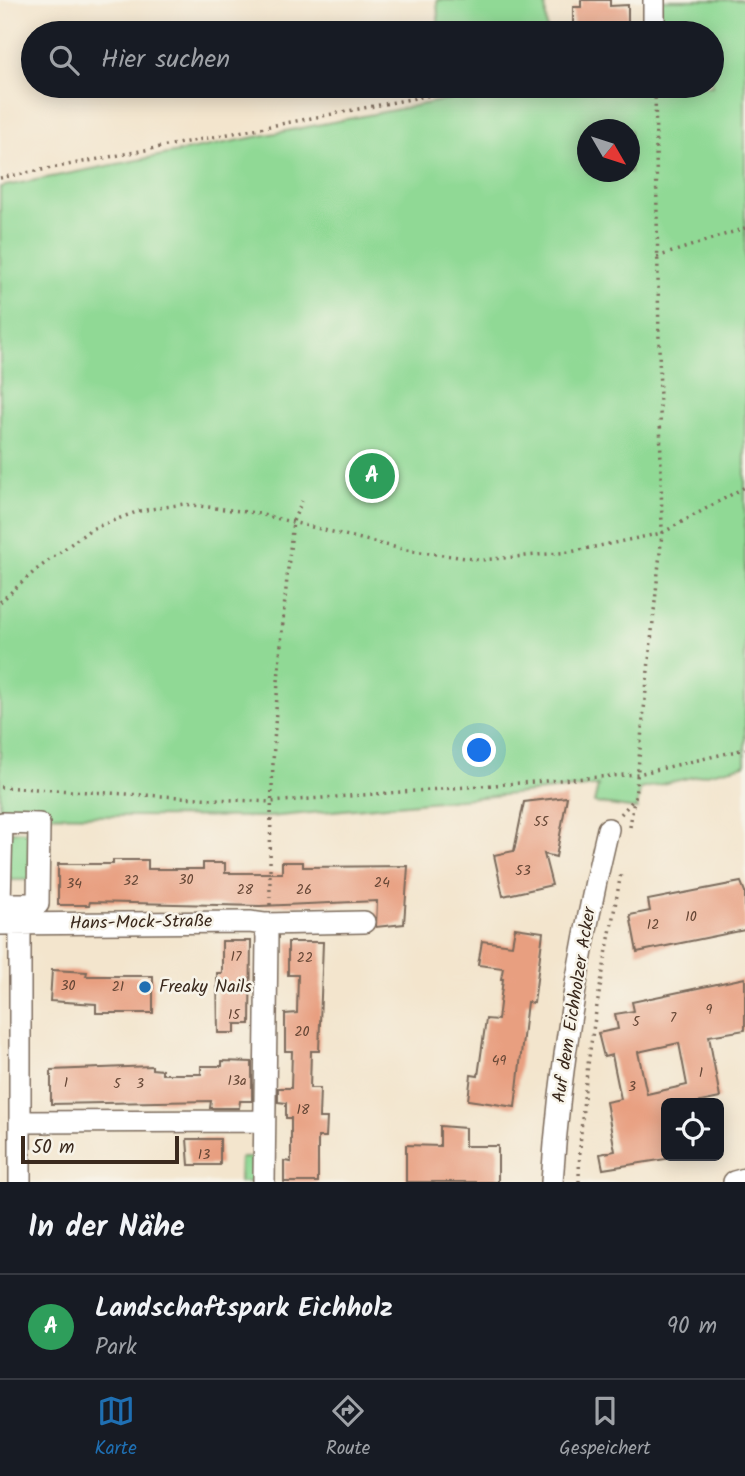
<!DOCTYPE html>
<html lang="de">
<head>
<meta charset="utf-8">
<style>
	body { margin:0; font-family:Kalam,sans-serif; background:#242831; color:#f1f3f6 }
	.controls { position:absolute; right:21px; bottom:21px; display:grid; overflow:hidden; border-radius:10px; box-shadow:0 4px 18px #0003 }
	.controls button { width:63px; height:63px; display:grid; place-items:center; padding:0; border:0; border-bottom:2px solid #363941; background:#171b24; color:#f1f3f6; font:35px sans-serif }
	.compass { position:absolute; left:577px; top:119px; width:63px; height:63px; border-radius:50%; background:#171b24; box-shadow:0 4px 18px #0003; rotate:129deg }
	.scale { position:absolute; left:21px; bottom:18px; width:158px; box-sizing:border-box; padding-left:7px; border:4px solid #3b2a1e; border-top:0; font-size:19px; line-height:24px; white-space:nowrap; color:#3b2a1e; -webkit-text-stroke:5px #f7f3e8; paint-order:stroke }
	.you { position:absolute; left:480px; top:751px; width:24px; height:24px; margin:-18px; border:5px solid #fff; border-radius:50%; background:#1a73e8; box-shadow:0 0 0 10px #1a73e833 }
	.badge { display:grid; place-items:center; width:46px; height:46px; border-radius:50%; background:#1f6fb2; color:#fff; font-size:23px; font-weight:700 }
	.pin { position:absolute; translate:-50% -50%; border:4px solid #fff; box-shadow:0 2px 7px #0006 }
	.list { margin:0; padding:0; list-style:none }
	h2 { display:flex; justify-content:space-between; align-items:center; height:91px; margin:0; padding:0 28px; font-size:30px }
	h2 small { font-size:23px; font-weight:400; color:#9ea1a6 }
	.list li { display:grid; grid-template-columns:46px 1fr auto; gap:21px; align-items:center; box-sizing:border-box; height:105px; padding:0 28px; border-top:2px solid #363941 }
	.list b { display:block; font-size:26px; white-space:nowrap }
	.list p { margin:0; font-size:23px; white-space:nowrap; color:#9ea1a6 }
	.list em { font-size:23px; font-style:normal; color:#9ea1a6 }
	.icon { flex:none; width:38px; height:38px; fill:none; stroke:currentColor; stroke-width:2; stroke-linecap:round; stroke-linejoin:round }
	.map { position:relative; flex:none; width:745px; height:1182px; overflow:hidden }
	.search { position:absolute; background:#171b24; box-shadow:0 4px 18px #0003; left:21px; right:21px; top:21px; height:77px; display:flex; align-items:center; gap:18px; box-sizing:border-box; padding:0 24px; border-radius:38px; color:#9ea1a6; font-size:26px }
	.sheet { height:196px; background:#171b24 }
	nav { display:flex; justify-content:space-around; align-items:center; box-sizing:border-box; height:98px; border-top:2px solid #363941; background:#171b24; font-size:19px; color:#9ea1a6 }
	nav a { display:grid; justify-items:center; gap:4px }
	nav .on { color:#1f6fb2 }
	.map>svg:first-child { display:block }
</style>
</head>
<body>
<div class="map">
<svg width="745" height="1182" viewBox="0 0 745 1182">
	<rect width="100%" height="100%" fill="#f7f3e8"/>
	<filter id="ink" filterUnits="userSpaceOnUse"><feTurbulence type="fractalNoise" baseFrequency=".0143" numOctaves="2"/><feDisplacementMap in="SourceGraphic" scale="14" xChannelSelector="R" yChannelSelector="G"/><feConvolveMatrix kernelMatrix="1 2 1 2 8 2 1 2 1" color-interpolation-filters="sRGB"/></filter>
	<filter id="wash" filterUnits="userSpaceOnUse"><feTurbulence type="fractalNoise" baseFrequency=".00686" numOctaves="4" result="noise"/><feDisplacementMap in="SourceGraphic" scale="28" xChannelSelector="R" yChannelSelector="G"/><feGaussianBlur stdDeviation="1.57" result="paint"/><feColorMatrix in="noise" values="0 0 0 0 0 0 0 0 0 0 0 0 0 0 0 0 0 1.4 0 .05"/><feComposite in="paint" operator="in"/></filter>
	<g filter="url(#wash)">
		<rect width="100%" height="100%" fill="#f3e5cd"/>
		<!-- green -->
		<path fill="#90d995" stroke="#66825a" stroke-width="2" fill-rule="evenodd" d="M437 0H545L547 33H439Z
			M660 0H745V765L640 789 637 809 594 803 598 786 269 817 0 815V187L517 86H712V33H661ZM588 130H630V172H588Z
			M8 831 32 832 31 880H7Z
			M240 1158H260V1182H239Z"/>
		<g id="blocks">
			<!-- building -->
			<path fill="#e89f80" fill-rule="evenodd" d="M581 0H610V6L628 5V24L573 26V7H581Z
				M567 797 556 857 544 854 552 885 503 896 494 855 514 851 524 802Z
				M113 860H148V869H203V863H225V873H282V862H303V867L408 866 404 924 376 927 377 901 260 906 90 902 89 905H58V864H113Z
				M741 882 745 892V930L637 952 630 915 650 911 648 900Z
				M515 928 543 932 534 1003 527 1002 515 1107 468 1100 471 1075 478 1076 486 1019 498 1020 503 979H501L503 968 478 965 482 941 512 945Z
				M222 941H251L250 1024H235V1033H218L217 973H222Z
				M288 942H323L319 1051H311L310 1088H320L319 1118H327L326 1137H318V1182H284V1161L291 1162V1118H286V1103L278 1102V1088H291L292 1051H285V1014L297 1013 298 975H288Z
				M52 970 87 972 86 976H153V1013H96V1004L50 1001Z
				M745 978V1030L709 1036 720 1098 696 1103H666V1159L603 1169 600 1154 615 1151 606 1102 621 1099 612 1055 604 1057 598 1033 618 1029 615 1014 634 1011 632 1002ZM679 1043 687 1085 647 1094 638 1052Z
				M222 1061 252 1062V1101H240L239 1108H210L211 1101 51 1104V1070L152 1066V1069L162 1070V1074H201V1066H222Z
				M440 1126 465 1128V1146H498V1182H406V1145L440 1146Z
				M187 1139H220V1165H189Z"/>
		</g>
	</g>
	<g filter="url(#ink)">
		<use href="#blocks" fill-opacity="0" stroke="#7b6b5b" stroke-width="2"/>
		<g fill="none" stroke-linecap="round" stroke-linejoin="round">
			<!-- minor casing -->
			<g stroke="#7b6b5b" stroke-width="24">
				<path id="minor" d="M654 0V33
					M2 823 39 824 38 904H0Z
					M0 924 250 922 264 924 267 936 264 1182
					M264 924 364 922
					M20 1122 263 1121
					M20 1182V904
					M552 1182C560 1063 580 945 608 829
					M734 1182 745 1179"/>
			</g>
			<!-- path -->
			<path stroke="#7b6b5b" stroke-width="3.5" stroke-dasharray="2 5" stroke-linecap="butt" d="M0 178 478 86
				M657 257 745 228
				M0 602 36 570 91 529 139 511 184 504 255 513 406 550 481 560 570 552 662 533 745 487
				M0 787 270 802 638 774 745 749
				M621 814 635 798 662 533 655 86
				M630 827 634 800
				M270 905C269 776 279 649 293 521L302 501
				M579 1182C580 1077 603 975 621 873"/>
			<!-- minor -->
			<use href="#minor" stroke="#fff" stroke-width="21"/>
		</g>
	</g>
	<!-- markers -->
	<circle fill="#1f6fb2" stroke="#f7f3e8" stroke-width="2.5" cx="145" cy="987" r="7"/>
	<g text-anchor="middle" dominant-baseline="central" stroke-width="5" stroke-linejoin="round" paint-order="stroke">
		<!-- number labels -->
		<g font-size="14" fill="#664736">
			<text x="541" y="822">55</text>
			<text x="523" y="871">53</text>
			<text x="186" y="880">30</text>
			<text x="131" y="881">32</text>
			<text x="382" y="883">24</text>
			<text x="74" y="884">34</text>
			<text x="245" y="890">28</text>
			<text x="304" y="890">26</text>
			<text x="691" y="917">10</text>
			<text x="653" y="925">12</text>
			<text x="236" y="957">17</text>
			<text x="305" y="958">22</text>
			<text x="68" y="986">30</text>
			<text x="118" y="987">21</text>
			<text x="709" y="1010">9</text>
			<text x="234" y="1015">15</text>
			<text x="673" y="1018">7</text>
			<text x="636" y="1022">5</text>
			<text x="302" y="1032">20</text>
			<text x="499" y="1061">49</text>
			<text x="701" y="1073">1</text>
			<text x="237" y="1081">13a</text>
			<text x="66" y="1083">1</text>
			<text x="117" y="1084">5</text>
			<text x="140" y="1084">3</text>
			<text x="632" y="1087">3</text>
			<text x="303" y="1110">18</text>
			<text x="204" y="1155">13</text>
		</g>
		<!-- street labels -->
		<g font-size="18" fill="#3b2a1e" stroke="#f7f3e8">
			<text transform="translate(141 923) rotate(-1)">Hans-Mock-Straße</text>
			<text transform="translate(575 1005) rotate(-81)">Auf dem Eichholzer Acker</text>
		</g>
		<!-- poi labels -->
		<g font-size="18" fill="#3b2a1e" stroke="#f7f3e8" text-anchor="start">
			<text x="159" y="987">Freaky Nails</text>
		</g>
	</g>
</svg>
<div class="controls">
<button><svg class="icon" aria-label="locate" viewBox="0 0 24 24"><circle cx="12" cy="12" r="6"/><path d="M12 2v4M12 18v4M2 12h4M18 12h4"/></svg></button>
</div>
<svg class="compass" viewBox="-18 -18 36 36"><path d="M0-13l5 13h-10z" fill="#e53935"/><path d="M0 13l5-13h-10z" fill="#9ea1a6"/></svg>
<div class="scale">50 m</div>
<div class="you"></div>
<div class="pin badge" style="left:372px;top:476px;background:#2e9e5b">A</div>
<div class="search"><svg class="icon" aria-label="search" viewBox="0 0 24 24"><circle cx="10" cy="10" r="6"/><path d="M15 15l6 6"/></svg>Hier suchen</div>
</div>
<section class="sheet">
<h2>In der Nähe<small></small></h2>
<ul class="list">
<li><span class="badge" style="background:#2e9e5b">A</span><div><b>Landschaftspark Eichholz</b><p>Park</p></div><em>90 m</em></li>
</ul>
</section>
<nav>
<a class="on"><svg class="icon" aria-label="map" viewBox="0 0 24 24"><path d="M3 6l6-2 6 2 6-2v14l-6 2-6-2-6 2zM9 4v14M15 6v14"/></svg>Karte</a>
<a><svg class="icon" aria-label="directions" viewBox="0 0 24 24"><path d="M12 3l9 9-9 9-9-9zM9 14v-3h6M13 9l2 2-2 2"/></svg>Route</a>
<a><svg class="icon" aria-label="saved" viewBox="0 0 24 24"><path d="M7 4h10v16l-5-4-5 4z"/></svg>Gespeichert</a>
</nav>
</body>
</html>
